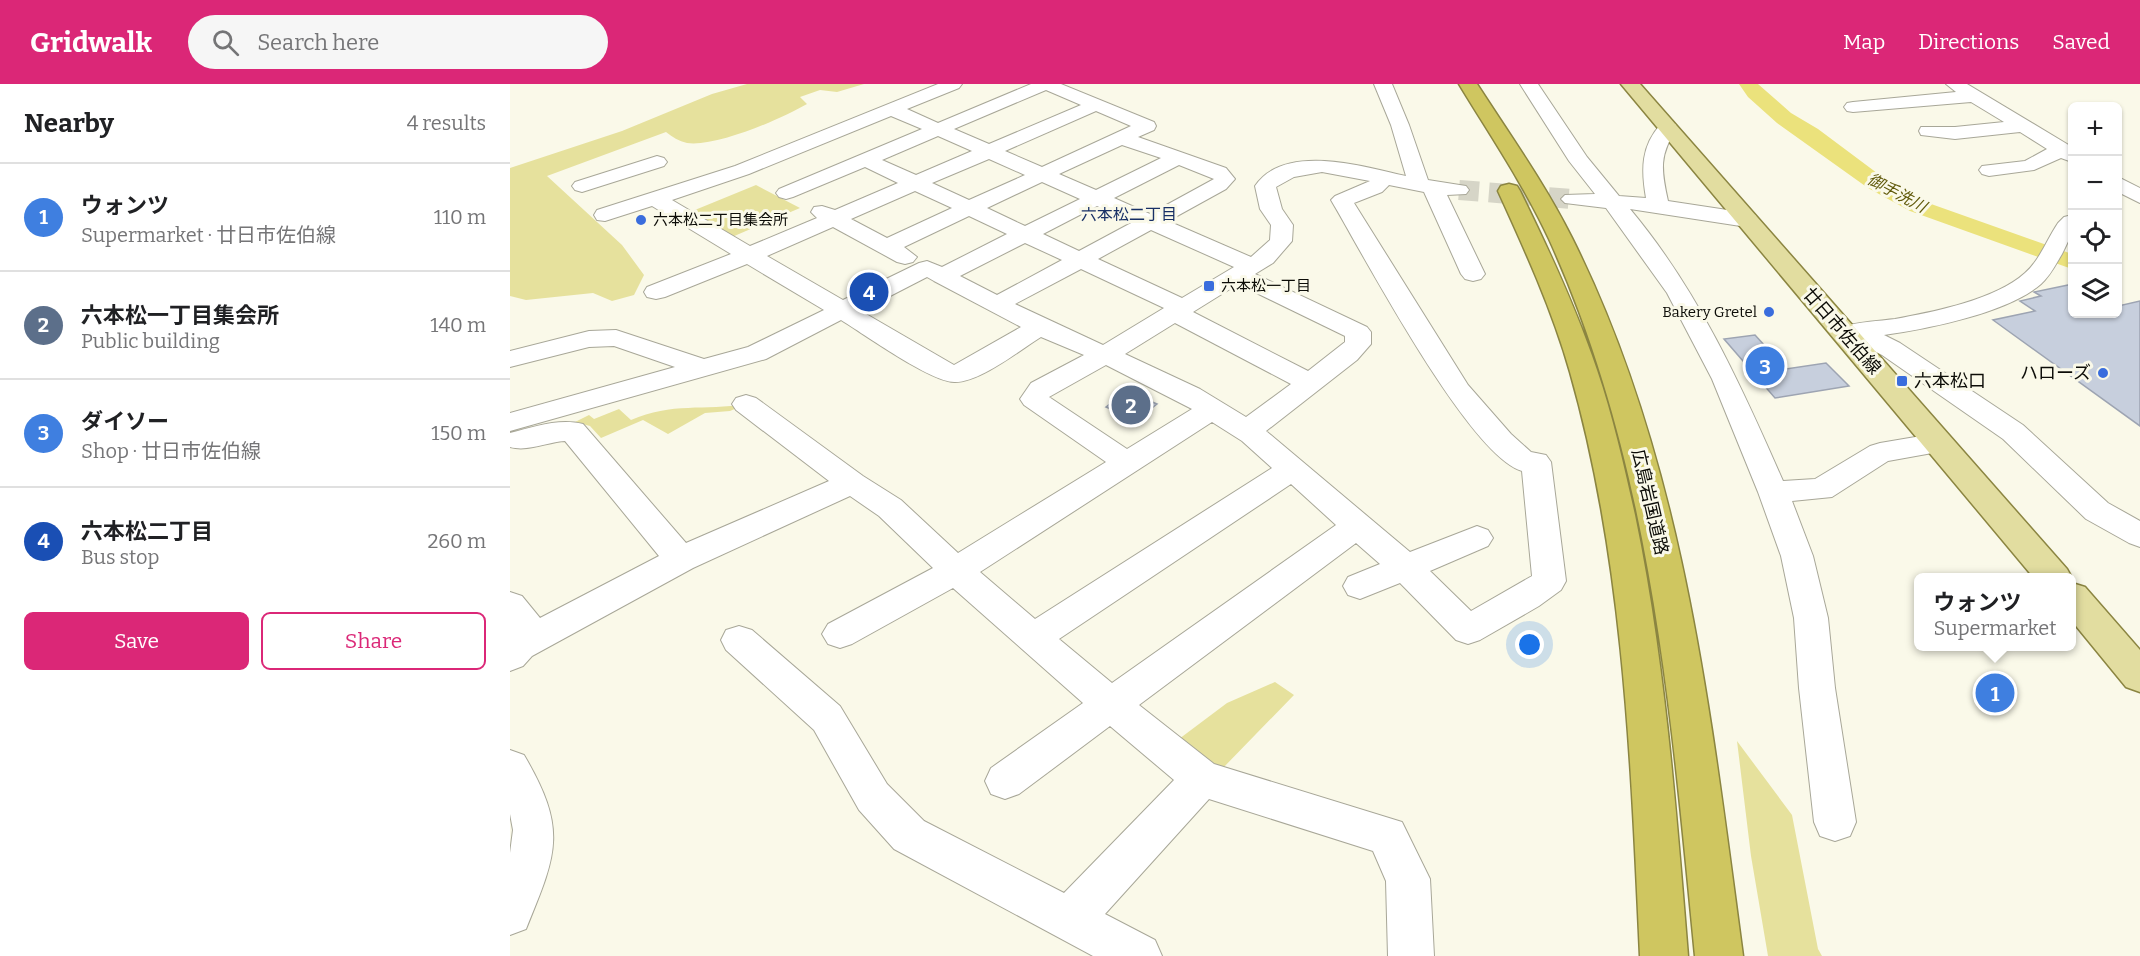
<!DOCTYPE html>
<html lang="en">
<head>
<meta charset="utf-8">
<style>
	body { margin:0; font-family:Bitter,"Noto Sans JP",serif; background:#f6f6f6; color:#202124 }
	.controls { position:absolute; right:18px; top:18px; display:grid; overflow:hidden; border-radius:9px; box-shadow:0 2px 4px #0004 }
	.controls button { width:54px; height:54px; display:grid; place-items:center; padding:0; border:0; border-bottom:2px solid #e0e0e0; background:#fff; color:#202124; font:30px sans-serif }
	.you { position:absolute; left:1020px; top:561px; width:21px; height:21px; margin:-15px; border:4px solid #fff; border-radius:50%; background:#1a73e8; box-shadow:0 0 0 9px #1a73e833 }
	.badge { display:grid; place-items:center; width:39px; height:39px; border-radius:50%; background:#db2777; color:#fff; font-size:20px; font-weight:700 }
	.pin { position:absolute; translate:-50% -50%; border:3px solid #fff; box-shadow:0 2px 6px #0006 }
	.popup { position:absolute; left:1404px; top:489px; width:162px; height:78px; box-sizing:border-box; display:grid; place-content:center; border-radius:9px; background:#fff; filter:drop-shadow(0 2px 4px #0005); font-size:20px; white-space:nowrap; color:#757577 }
	.popup b { font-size:22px; color:#202124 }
	.popup::after { content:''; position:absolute; left:50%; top:100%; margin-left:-12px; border:12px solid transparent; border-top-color:#fff }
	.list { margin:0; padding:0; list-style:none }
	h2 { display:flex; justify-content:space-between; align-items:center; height:78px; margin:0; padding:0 24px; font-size:26px }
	h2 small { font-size:20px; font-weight:400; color:#757577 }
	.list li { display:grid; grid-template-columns:39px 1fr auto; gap:18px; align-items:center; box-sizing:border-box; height:108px; padding:0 24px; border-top:2px solid #e0e0e0 }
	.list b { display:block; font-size:22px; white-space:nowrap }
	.list p { margin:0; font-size:20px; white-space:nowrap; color:#757577 }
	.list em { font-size:20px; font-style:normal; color:#757577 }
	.actions { display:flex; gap:12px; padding:18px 24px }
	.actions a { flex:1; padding:14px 0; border:2px solid #db2777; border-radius:9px; text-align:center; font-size:21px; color:#db2777 }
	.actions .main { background:#db2777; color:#fff }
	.icon { flex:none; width:33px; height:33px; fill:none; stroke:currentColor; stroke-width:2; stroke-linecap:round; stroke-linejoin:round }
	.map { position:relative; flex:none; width:1630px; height:872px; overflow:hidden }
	header { display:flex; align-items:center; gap:36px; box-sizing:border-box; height:84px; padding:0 30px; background:#db2777; color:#fff }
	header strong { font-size:28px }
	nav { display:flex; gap:33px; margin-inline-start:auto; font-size:21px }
	.search { width:420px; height:54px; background:#f6f6f6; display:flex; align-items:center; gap:15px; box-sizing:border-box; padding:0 21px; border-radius:33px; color:#757577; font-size:22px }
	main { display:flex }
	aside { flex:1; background:#fff }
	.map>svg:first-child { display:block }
</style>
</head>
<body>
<header>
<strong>Gridwalk</strong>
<div class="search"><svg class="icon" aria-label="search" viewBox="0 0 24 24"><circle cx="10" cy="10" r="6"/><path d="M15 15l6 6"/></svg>Search here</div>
<nav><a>Map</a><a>Directions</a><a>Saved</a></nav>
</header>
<main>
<aside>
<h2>Nearby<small>4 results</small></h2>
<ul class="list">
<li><span class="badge" style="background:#3f7fe0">1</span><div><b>ウォンツ</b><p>Supermarket · 廿日市佐伯線</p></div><em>110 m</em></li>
<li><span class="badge" style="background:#5c6f8a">2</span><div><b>六本松一丁目集会所</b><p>Public building</p></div><em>140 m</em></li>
<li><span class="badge" style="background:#3f7fe0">3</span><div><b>ダイソー</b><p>Shop · 廿日市佐伯線</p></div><em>150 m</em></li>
<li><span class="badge" style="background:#1a4fb4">4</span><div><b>六本松二丁目</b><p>Bus stop</p></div><em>260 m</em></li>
</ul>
<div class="actions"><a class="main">Save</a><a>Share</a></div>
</aside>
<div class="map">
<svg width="1630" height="872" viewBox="0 0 1630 872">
	<rect width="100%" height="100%" fill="#faf9e9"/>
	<!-- green -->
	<path fill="#e6e19d" d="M237 0H354L327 8 310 6 290 13 297 20C271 35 207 63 177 59 169 57 162 53 156 48L37 92 112 161 134 191 124 211 102 217 83 209 16 216 0 212V84L112 47 202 10Z
		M246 101 290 124 222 153 180 128Z
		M236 320 220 327 195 329 158 350 133 336 91 354 80 342 65 338 79 331 84 335 109 325 121 336C162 318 194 327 236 320Z
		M765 598 784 611 712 685 699 680 669 655 717 619Z
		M1227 657 1282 731 1308 865 1312 872H1258L1241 772Z"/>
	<!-- water -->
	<path fill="#ebe27c" d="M1229 0H1248L1281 29 1308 45 1383 101 1407 115 1562 170V185L1400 127 1358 104 1267 39 1238 13Z"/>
	<!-- building -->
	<path fill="#c7cfdd" stroke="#9da4b2" stroke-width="1.5" d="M1563 200V230H1608V222L1630 217V342L1483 236 1525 227 1510 217 1531 212 1524 208Z
		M1245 251 1276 285 1316 279 1339 302 1265 314 1214 255Z
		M616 307 647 320 627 336 596 323Z"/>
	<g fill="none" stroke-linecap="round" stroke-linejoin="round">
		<!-- minor-tunnel -->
		<path stroke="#d6d5c7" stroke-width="20" stroke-dasharray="20 10" stroke-linecap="butt" d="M949 106 1062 115"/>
		<!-- minor casing -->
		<g stroke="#a8a798" stroke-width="2">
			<path id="minor" d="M428 0H452L449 4 397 25 428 39 521 0H551L644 38 646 42 644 46 628 53 716 84 725 95 716 105 658 137 741 173 760 156 761 141 750 125 745 102C775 58 854 83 896 92L881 41 864 0H882L899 41 918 96 956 102 959 106 956 110 937 111 975 190 971 195 963 197 955 195 951 190 914 108 879 101 872 108 844 119 958 301 1001 350 1021 368 1036 371 1041 378 1056 497 1051 506 1029 522 970 556 958 560 946 556 890 499 850 515 838 511 833 502 838 493 870 480 846 459 629 621 704 680 892 738 920 795 924 872H878L876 797 863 767 699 715 595 830 645 856 652 872H583L384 765 349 726 304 646 216 566 211 556 216 546 229 542 242 546 330 622 377 700 414 737 554 809 664 696 600 642 509 710 495 715 481 710 475 697 481 684 573 619 443 504 342 560 330 564 318 560 312 550 318 540 423 484 369 432 340 412 183 484 22 572 13 582 0 587V508L12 512 30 534 149 472 55 357C37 358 18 368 0 363V349C24 343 48 334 73 340L176 459 319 397 226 326 222 320 226 314 236 311 246 314 353 392 391 416 448 469 596 378 514 321 510 315 521 299 574 271 531 253C510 266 470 298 445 298 422 299 354 250 331 236L256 275 0 347V329L165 283 104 262 79 263 0 283V267L79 247 106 246 194 275 238 263 314 226 237 180 155 213 146 215 137 213 134 208 137 203 221 170 142 122 95 137 87 136 84 131 87 126 225 82ZM536 6 571 21 479 60 444 45ZM586 27 621 42 532 83 495 67ZM381 32 412 45 269 105 266 109 269 113 276 115 283 113 355 83 388 99 325 126 312 122 304 123 301 128 307 134 240 162 162 116 239 90ZM428 52 462 67 406 91 372 76ZM612 61 651 74 586 106 549 90ZM479 75 515 91 459 116 422 99ZM669 81 704 95 640 130 604 114ZM812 88 860 97 825 112 821 116C853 170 959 372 1012 387L1022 492 961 527 920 487 978 462 983 454 978 446 967 442 900 468 756 347 847 276 861 260V248L857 243 745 190 763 179 782 157 783 141 772 125 766 103 784 93ZM532 98 570 115 515 142 477 124ZM405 107 442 124 377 154 341 135ZM587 122 623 138 569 167 533 150ZM459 132 497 150 432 183 417 177 409 179 333 216 257 172 323 143 387 178 395 180 403 178 407 173 394 163ZM641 146 724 183 672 214 588 175ZM515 159 552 176 487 211 450 192ZM571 185 654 224 593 261 505 220ZM417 193 424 197 511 243 444 281 351 227ZM728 200 835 252V258L798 287 683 228ZM665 239 781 300 736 333 690 305 615 270ZM596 281 682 325 617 365 539 313ZM702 338 732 357 762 384 525 535 470 488ZM781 400 826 441 602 599 549 555Z
				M1010 0H1028L1077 73 1109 112 1136 114C1131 85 1131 62 1151 40H1165L1167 44C1149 71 1151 85 1158 117L1237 129 1245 131 1248 136 1245 141 1237 143 1120 125C1188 206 1231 301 1273 397L1305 395 1360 362 1370 359 1429 349 1439 352 1444 359 1439 366 1378 377 1322 413 1282 417 1303 472 1318 534 1325 604 1346 738 1340 752 1325 757 1310 752 1304 738 1289 604 1284 534 1271 472 1248 408 1202 295 1157 209 1096 124 1055 119 1051 115 1055 111 1085 110 1059 77Z
				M1436 0H1457L1557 60 1562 64V78L1551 74 1524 86 1479 92 1472 90 1469 86 1472 82 1515 77 1537 65 1510 48 1445 55 1411 51 1409 47 1411 43H1445L1494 38 1461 18 1343 28 1337 27 1334 23 1337 19 1343 18 1446 8Z
				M147 72 154 74 157 78 154 82 72 108 65 106 62 102 65 98Z
				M1608 93 1630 104V119L1608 108Z
				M1562 131C1564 147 1559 156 1552 170 1546 180 1540 192 1531 200 1498 229 1417 245 1374 251L1390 259 1513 341 1598 419 1630 437V463L1619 459 1576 435 1493 355 1372 271 1334 252 1330 247 1334 242C1350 238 1368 237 1385 235 1423 228 1485 216 1515 189 1530 176 1537 155 1548 139L1554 133Z
				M0 666 14 671C58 746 47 769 16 845L0 851V769L3 746 0 730Z"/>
		</g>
		<!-- major casing -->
		<g stroke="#8b8541" stroke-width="3">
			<path id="major" d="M1111 0H1130L1557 485 1562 494V496V494H1524Z
				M1562 499 1575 503 1630 566V608L1616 603 1562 537Z"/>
		</g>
		<!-- highway casing -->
		<g stroke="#8b8541" stroke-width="3">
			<path id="highway" d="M949 0H967C1000 51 1035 100 1062 154 1174 378 1200 627 1233 872H1185C1161 628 1142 381 1039 155 1014 101 980 51 949 0Z
				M999 100 1007 102 1010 107C1039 166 1066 224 1087 286 1103 333 1114 382 1125 431 1155 576 1166 724 1178 872H1130C1121 677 1114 477 1060 288 1042 225 1015 166 988 107L991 102Z"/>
		</g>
		<!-- minor -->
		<use href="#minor" fill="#fff" fill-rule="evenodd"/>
		<!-- major -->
		<use href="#major" fill="#e2dda0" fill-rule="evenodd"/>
		<!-- highway -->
		<use href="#highway" fill="#cfc660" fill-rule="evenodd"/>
	</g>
	<!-- markers -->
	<g fill="#3a6ddd" stroke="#faf9e9" stroke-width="2">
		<circle cx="131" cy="136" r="6"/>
		<rect x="693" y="196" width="12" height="12" rx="3"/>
		<circle cx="1259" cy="228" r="6"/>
		<circle cx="1593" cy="289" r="6"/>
		<rect x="1386" y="291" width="12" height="12" rx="3"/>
	</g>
	<g text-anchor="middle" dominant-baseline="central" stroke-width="6" stroke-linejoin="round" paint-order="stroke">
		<!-- far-poi labels -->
		<g font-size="15" fill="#0c0c07" stroke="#faf9e9" text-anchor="start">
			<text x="143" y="136">六本松二丁目集会所</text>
			<text x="711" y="202">六本松一丁目</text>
			<text x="1247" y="228" text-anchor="end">Bakery Gretel</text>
		</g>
		<!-- far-water labels -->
		<g font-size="16" font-style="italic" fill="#60590a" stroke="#faf9e9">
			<text transform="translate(1387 109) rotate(28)">御手洗川</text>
		</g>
		<!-- far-neighbourhood labels -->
		<g font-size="16" fill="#183066" stroke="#faf9e9">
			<text x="619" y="130">六本松二丁目</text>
		</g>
		<!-- street labels -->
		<g font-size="18" fill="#0c0c07" stroke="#faf9e9">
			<text transform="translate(1332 247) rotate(49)">廿日市佐伯線</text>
			<text transform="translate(1140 418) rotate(77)">広島岩国道路</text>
		</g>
		<!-- poi labels -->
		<g font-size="18" fill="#0c0c07" stroke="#faf9e9" text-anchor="end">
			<text x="1581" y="289">ハローズ</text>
			<text x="1404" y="297" text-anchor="start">六本松口</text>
		</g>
	</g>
</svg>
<div class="controls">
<button>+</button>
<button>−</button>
<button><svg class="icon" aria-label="locate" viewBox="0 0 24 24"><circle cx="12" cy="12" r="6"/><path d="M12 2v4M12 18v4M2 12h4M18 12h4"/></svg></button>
<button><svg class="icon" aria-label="layers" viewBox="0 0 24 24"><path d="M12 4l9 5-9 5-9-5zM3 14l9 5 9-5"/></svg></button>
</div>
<div class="you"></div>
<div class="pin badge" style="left:1485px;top:609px;background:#3f7fe0">1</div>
<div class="popup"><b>ウォンツ</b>Supermarket</div>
<div class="pin badge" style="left:621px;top:321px;background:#5c6f8a">2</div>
<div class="pin badge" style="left:1255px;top:282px;background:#3f7fe0">3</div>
<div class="pin badge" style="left:359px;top:208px;background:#1a4fb4">4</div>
</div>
</main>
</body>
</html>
